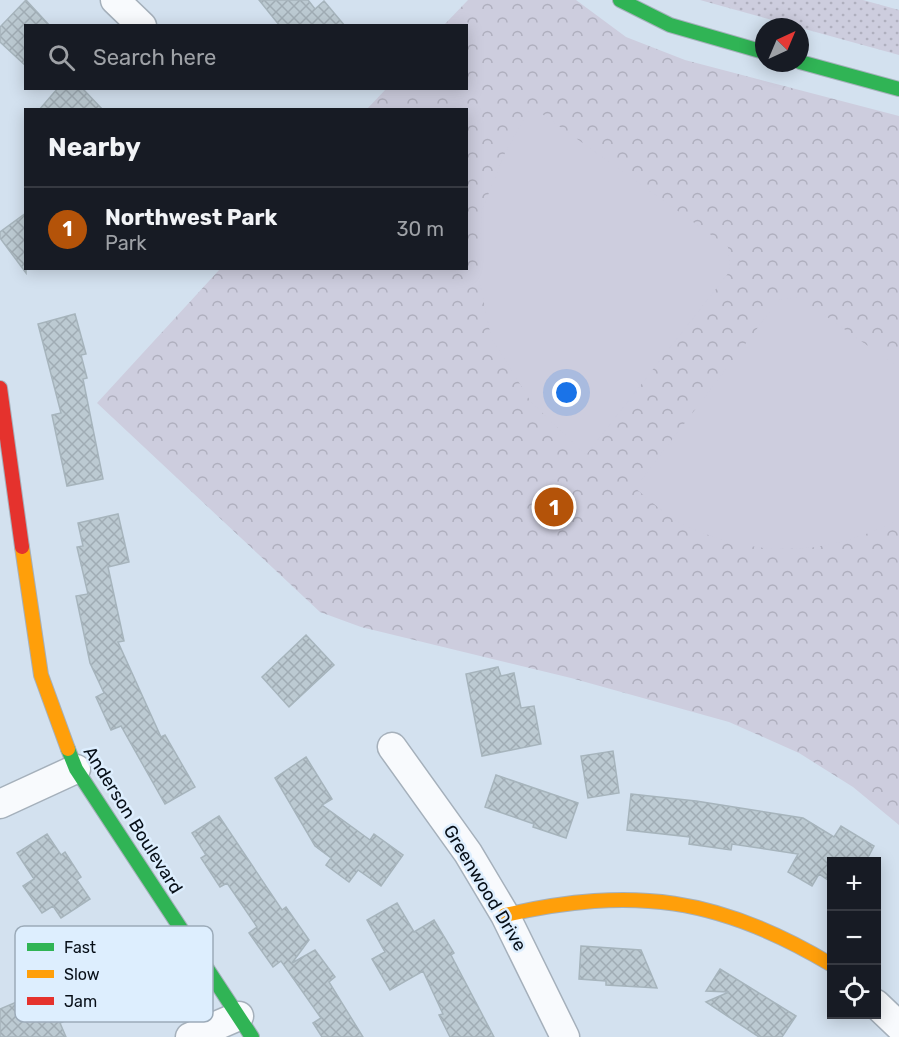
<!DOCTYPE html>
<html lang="en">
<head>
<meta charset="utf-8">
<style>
	body { margin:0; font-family:Rubik,sans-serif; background:#242831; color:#f1f3f6 }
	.controls { position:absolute; right:18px; bottom:18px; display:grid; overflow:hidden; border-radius:0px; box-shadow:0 3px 15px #0003 }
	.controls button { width:54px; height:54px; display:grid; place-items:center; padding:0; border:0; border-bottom:2px solid #363941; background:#171b24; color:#f1f3f6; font:30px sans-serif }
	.compass { position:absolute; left:755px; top:18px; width:54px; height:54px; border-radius:50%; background:#171b24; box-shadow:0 3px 15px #0003; rotate:44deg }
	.you { position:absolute; left:567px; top:393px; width:21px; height:21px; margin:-15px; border:4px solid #fff; border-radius:50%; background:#1a73e8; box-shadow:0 0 0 9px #1a73e833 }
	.badge { display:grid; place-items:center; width:39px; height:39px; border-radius:50%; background:#b45309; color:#fff; font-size:20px; font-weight:700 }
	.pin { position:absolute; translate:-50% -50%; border:3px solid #fff; box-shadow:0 2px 6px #0006 }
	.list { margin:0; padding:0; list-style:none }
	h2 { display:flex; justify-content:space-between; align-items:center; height:78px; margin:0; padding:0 24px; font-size:26px }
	h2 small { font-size:20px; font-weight:400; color:#9ea1a6 }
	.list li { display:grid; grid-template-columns:39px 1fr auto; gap:18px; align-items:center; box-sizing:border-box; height:84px; padding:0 24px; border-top:2px solid #363941 }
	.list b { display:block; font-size:22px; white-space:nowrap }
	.list p { margin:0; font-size:20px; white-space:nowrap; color:#9ea1a6 }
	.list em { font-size:20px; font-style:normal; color:#9ea1a6 }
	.icon { flex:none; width:33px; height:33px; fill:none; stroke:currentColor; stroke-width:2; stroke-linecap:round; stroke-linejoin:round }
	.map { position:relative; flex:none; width:899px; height:1037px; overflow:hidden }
	.search { position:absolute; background:#171b24; box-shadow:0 3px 15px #0003; left:24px; top:24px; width:444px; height:66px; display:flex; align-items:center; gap:15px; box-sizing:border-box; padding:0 21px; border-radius:0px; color:#9ea1a6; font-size:22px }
	.panel { position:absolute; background:#171b24; box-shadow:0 3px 15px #0003; left:24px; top:108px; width:444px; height:162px; border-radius:0px }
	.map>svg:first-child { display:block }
</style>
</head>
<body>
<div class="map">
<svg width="899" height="1037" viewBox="0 0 899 1037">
	<defs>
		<pattern id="grass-dots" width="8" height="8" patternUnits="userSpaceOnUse" patternTransform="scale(1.5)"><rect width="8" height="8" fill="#cdcdde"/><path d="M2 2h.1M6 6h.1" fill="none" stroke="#afafbe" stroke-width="1.8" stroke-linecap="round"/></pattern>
		<pattern id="park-crowns" width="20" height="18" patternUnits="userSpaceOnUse" patternTransform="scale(1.5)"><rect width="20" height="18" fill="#cdcdde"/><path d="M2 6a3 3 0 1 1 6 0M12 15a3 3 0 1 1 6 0" fill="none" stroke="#afafbe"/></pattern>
		<pattern id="building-cross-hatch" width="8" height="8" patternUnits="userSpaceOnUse" patternTransform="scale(1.5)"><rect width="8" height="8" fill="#bccad2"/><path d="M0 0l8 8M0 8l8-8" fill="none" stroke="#a0acb4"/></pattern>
	</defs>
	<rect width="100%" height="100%" fill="#d3e1ef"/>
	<!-- grass -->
	<path fill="url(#grass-dots)" d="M700 0H863L899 10V55Z"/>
	<!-- park -->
	<path fill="url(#park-crowns)" d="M468 0H576L626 37 685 60 899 116V825L853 787 799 753 729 722 571 678 361 627 320 612 97 403 220 269 466 268V110L367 109 386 89 466 88V26L444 25Z"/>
	<!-- pitch -->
	<path fill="#cdcdde" d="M531 106 728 247 730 271 586 455 531 402 491 337 478 274 482 210 505 153Z
		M799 297 899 368V520C829 554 764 560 691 528 671 520 652 502 635 488L779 300Z"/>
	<!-- building -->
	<path fill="url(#building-cross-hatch)" stroke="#a6b4bc" stroke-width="1.5" d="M26 0 50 26H26V66L0 42V27Z
		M259 0H308L315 9 324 1 345 26H280Z
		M58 88H82L103 110H39Z
		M26 213V273L0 238V232Z
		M75 314 86 354 81 355 87 378 83 379 103 479 67 486 52 415 61 413 38 324Z
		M118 514 129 562 108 567 124 641 118 642 161 737 165 735 195 787 165 804 121 726 111 730 96 697 104 693 90 663 76 596 88 594 77 547 83 546 78 523Z
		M306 635 334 665 289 707 262 677Z
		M498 667 501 676 514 673 521 708 534 706 541 744 482 756 466 674Z
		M613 751 619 793 588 798 581 756Z
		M306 757 332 799 322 805 370 840 374 834 403 855 381 886 358 870 349 882 326 865 331 858 315 846 275 778Z
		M496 775 578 803 566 838 533 827 534 824 485 807Z
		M631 794 696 801 803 818 834 837 841 826 874 846 866 861H831V882L819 874 812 886 788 872 798 854 732 844 731 850 689 844 690 837 627 830Z
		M219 816 282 910 286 907 309 940 292 963 315 950 335 977 329 982 363 1037H322L313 1023 321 1018 281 961 273 967 249 933 257 927 227 883 220 887 201 858 206 855 192 833Z
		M47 834 61 855 65 852 81 877 77 880 90 899 61 918 53 906 42 913 23 886 34 879 17 853Z
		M397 903 414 932 434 920 454 953 451 955 494 1037H450L439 1015 443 1014 423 971 390 990 372 959 385 952 367 920Z
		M581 946 641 950 657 988 606 985V981L579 979Z
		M135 950 146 975 125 984 129 993 60 1023 66 1037H0V1009L66 981 64 979 113 957Z
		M720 969 796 1016 782 1037H759L706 1002 729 992 706 991Z"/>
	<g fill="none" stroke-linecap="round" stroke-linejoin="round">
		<!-- street casing -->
		<g stroke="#a5b0bb" stroke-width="31">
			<path id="street" d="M115 0 142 26
				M392 747 468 853 505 915 565 1037
				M0 804 76 769
				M876 1004 899 1026
				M190 1037 239 1016"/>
		</g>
		<!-- fast casing -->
		<g stroke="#a5b0bb" stroke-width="16">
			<path id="fast" d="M620 0 670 25 764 52
				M800 62 899 89
				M68 749 76 769 252 1037"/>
		</g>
		<!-- slow casing -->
		<g stroke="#a5b0bb" stroke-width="16">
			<path id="slow" d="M22 547 41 675 68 749
				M505 915C633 886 719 897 832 965"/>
		</g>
		<!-- jam casing -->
		<g stroke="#a5b0bb" stroke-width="16">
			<path id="jam" d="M0 388 22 547"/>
		</g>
		<!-- street -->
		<use href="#street" stroke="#f8fafd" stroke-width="28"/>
		<!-- fast -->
		<use href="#fast" stroke="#30b455" stroke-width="14"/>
		<!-- slow -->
		<use href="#slow" stroke="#ff9f0a" stroke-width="14"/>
		<!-- jam -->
		<use href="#jam" stroke="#e5322d" stroke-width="14"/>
	</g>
	<g text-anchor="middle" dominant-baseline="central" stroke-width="5" stroke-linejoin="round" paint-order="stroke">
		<!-- street labels -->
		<g font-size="18" fill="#060e17" stroke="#ddeefe">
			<text transform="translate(133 820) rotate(58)">Anderson Boulevard</text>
			<text transform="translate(485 888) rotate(59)">Greenwood Drive</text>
		</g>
	</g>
	<!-- legend -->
	<rect x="15" y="926" width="198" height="96" rx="9" fill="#ddeefe" stroke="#9cabb9" stroke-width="1.5"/>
	<rect x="27" y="943" width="27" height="8" fill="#30b455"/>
	<rect x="27" y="970" width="27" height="8" fill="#ff9f0a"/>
	<rect x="27" y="997" width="27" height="8" fill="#e5322d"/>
	<g font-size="16" fill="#060e17">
		<text x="64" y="953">Fast</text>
		<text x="64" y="980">Slow</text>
		<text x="64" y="1007">Jam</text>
	</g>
</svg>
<div class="controls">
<button>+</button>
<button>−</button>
<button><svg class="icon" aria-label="locate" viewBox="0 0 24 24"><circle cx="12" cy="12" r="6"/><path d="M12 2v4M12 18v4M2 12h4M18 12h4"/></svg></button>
</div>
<svg class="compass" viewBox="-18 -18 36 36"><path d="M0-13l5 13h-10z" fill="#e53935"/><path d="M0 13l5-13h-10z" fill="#9ea1a6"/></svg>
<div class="you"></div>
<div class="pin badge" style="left:554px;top:507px">1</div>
<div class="search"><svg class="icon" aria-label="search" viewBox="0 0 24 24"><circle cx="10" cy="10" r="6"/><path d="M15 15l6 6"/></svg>Search here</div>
<section class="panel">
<h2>Nearby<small></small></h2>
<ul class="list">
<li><span class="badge">1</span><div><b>Northwest Park</b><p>Park</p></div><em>30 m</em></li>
</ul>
</section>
</div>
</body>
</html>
